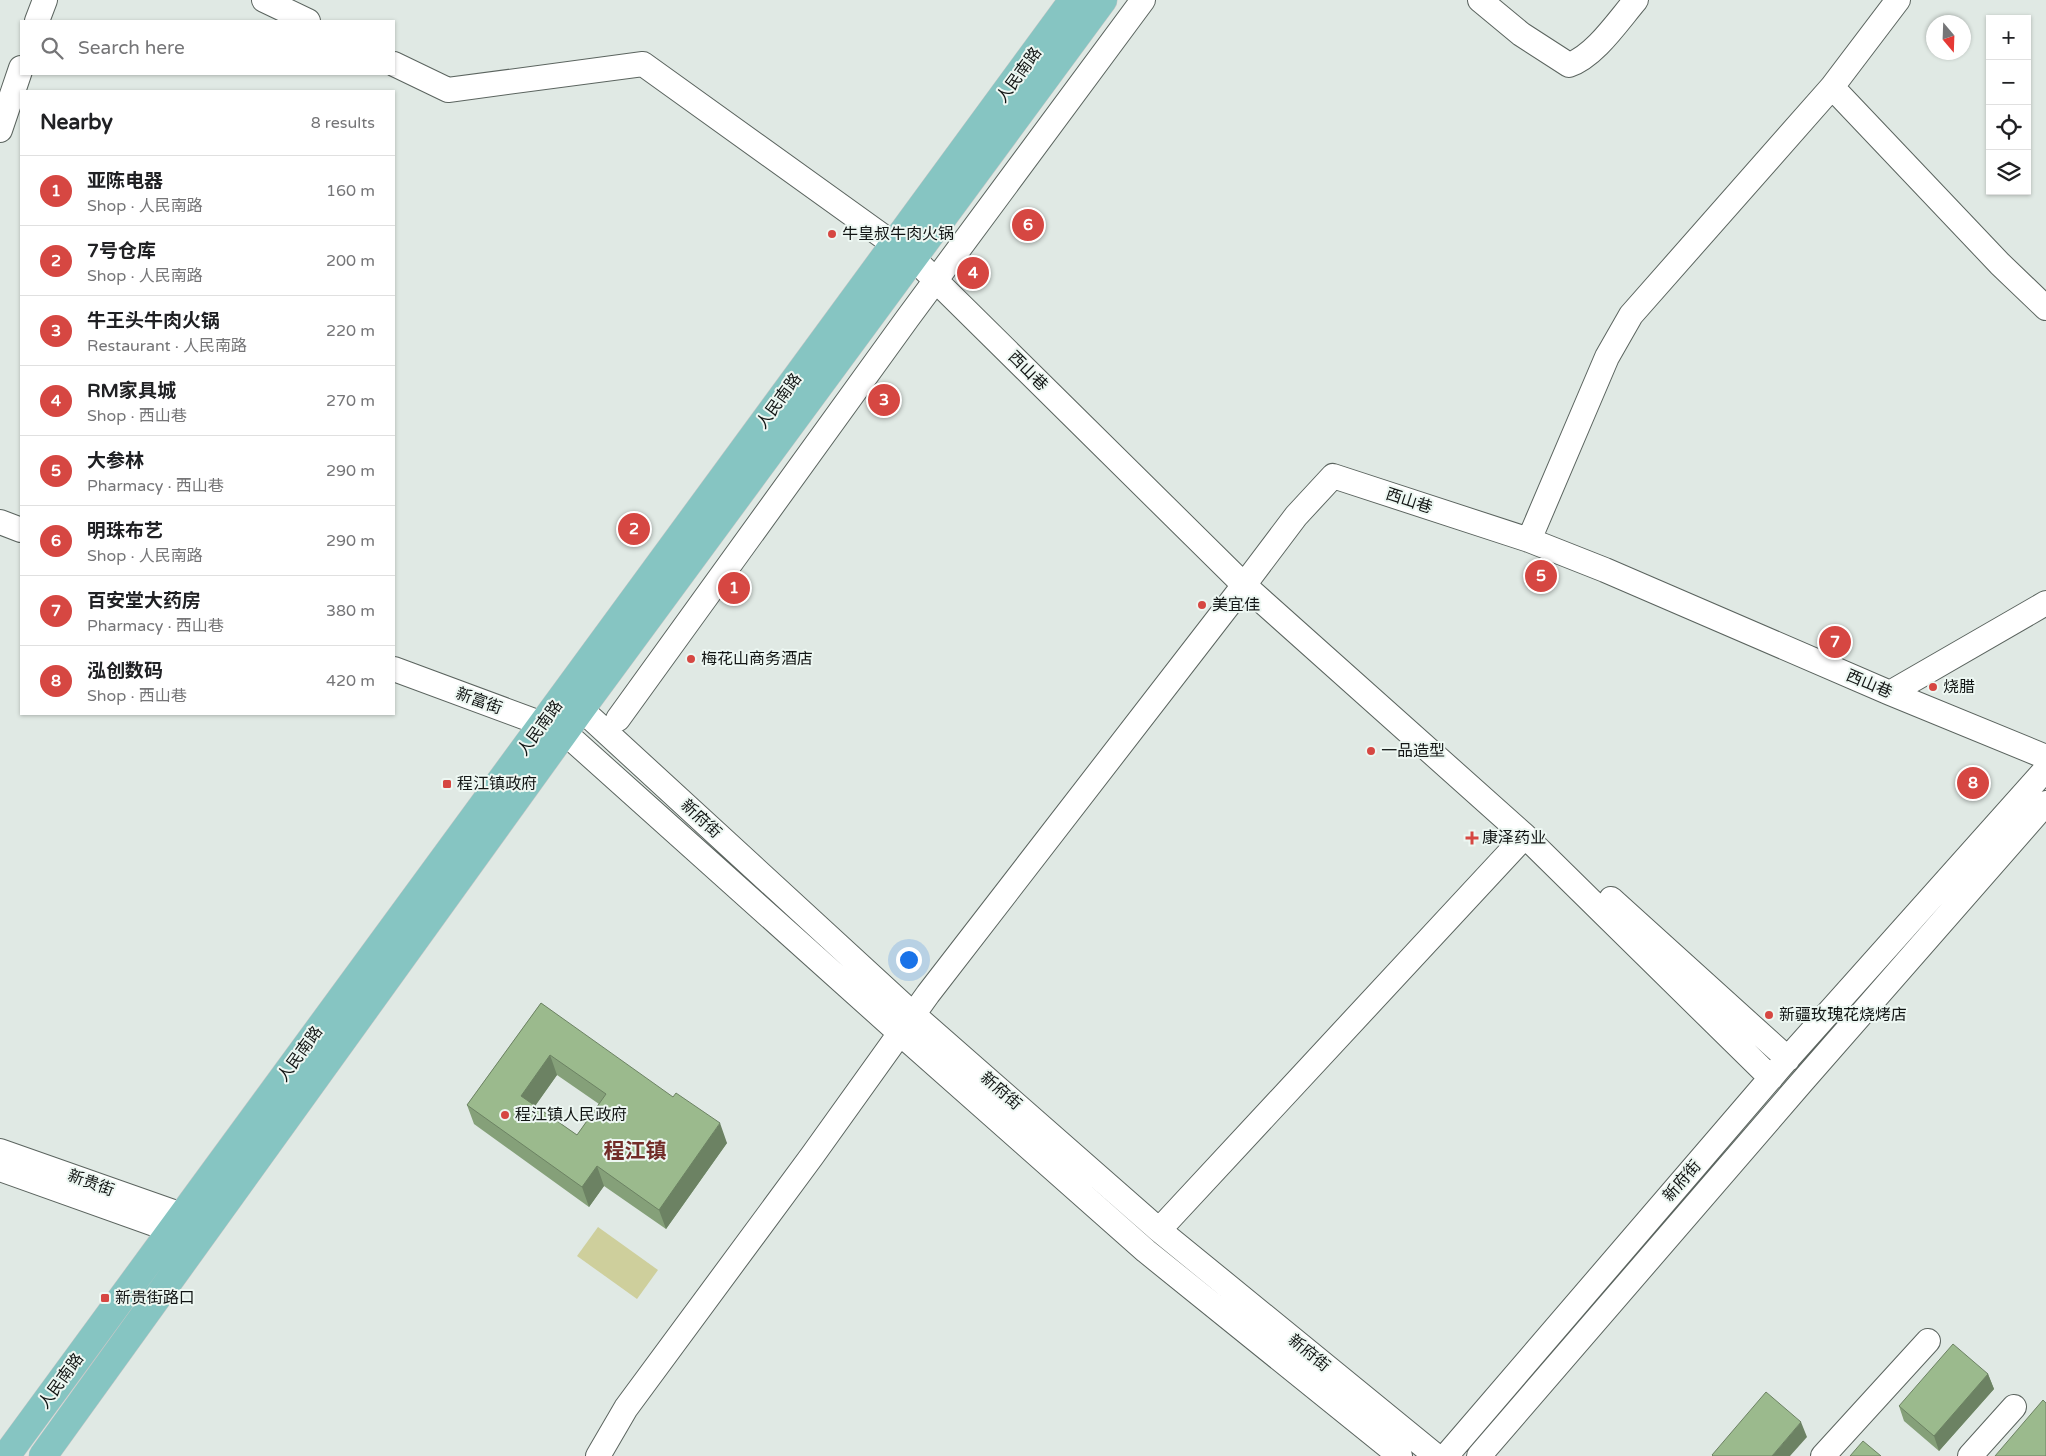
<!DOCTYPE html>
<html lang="en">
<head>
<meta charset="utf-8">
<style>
	body { margin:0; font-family:"Varela Round","Noto Sans SC",sans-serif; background:#f6f6f6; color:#202124 }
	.controls { position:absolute; right:15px; top:15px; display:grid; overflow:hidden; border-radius:0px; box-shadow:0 1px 4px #0004 }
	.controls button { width:45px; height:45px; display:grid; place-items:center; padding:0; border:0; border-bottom:1px solid #e0e0e0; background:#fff; color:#202124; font:25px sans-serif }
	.compass { position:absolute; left:1926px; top:15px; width:45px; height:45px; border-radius:50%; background:#fff; box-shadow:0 1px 4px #0004; rotate:161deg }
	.you { position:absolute; left:908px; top:959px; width:18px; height:18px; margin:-12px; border:4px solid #fff; border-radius:50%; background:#1a73e8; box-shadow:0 0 0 8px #1a73e833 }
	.badge { display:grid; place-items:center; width:32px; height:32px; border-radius:50%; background:#d64742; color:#fff; font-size:16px; font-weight:700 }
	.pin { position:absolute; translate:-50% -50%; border:2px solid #fff; box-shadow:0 1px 5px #0006 }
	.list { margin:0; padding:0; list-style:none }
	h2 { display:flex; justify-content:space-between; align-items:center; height:65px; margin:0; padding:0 20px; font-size:21px }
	h2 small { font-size:16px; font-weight:400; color:#757577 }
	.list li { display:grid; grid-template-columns:32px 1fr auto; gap:15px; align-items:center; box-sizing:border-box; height:70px; padding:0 20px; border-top:1px solid #e0e0e0 }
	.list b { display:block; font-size:19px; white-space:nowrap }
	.list p { margin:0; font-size:16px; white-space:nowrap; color:#757577 }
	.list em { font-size:16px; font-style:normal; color:#757577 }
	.icon { flex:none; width:28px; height:28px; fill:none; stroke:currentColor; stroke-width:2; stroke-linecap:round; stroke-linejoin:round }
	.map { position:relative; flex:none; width:2046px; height:1456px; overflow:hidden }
	.search { position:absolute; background:#fff; box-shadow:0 1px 4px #0004; left:20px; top:20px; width:375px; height:55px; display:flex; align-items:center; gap:12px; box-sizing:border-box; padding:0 18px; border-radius:0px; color:#757577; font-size:19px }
	.panel { position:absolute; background:#fff; box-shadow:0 1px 4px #0004; left:20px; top:90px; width:375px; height:625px; border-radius:0px }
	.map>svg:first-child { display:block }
</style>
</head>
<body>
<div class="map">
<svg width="2046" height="1456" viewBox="0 0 2046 1456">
	<rect width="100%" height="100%" fill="#e0e9e4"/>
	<!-- green -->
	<path fill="#cecf9c" d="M598 1227 658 1270 637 1299 577 1256Z"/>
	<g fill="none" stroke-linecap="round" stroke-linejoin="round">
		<!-- minor casing -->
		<g stroke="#5b645f" stroke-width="26">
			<path id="minor" d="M264 0 308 21
				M1480 0 1521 34 1569 65C1595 56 1618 21 1636 0
				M37 21 45 0
				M394 64 448 90 643 64 913 258 1244 585 1296 516 1333 476 1529 540 1605 570 1890 693 2046 757
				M1832 87 2000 264 2046 308
				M0 130 21 68
				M0 522 21 530
				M1529 540 1607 357 1631 315 1832 87 1898 0
				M394 669 564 732 902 1035 1146 1251 1400 1456
				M1890 693 2046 603
				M581 709 914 1015 1159 1230 1436 1456
				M618 719 907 319 1143 0
				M1611 899 1788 1059
				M0 1151 182 1215
				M0 1169 171 1230
				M1159 1230 1525 836
				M598 1456 626 1408 812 1156 928 994 1244 585 1525 836 1771 1078
				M1446 1456 1781 1066 2046 769
				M1479 1456 1801 1083 2046 803
				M1823 1456 1928 1341
				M1970 1456 2014 1407"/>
		</g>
		<!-- major casing -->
		<g stroke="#c6c7c7" stroke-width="29">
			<path id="major" d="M6 1456 1073 0
				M43 1456 581 709 1103 0"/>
		</g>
		<!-- minor -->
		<use href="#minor" stroke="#fff" stroke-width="24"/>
		<!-- major -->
		<use href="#major" stroke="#86c5c2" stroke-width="28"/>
	</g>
	<!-- wall -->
	<path fill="#85a079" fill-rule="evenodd" d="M541 1003 727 1143 666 1229 604 1186 589 1207 474 1124 467 1105ZM557 1075 599 1104 577 1135 535 1106Z
		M1988 1374 1994 1389 1939 1451 1904 1421 1899 1406Z"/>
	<!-- shaded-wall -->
	<path fill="#6c8263" d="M550 1055 557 1075 528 1116 521 1096Z
		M720 1123 727 1143 666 1229 659 1210Z
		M597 1166 604 1186 589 1207 582 1187Z
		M1988 1374 1994 1389 1939 1451 1934 1436Z
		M1801 1422 1807 1437 1790 1456H1772Z"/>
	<!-- building -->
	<path fill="#9bba8d" stroke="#6c8263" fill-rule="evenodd" d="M541 1003 673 1097 676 1093 720 1123 659 1210 597 1166 582 1187 467 1105ZM550 1055 606 1094 577 1135 521 1096Z
		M1953 1344 1988 1374 1934 1436 1899 1406Z
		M1766 1392 1801 1422 1772 1456H1713L1712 1455Z
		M2043 1400 2046 1403V1456H1995Z
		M1863 1441 1881 1456H1850Z"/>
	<!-- markers -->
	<g fill="#d64742" stroke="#edf7f2" stroke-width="2">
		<circle cx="832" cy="234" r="5"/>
		<circle cx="1202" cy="605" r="5"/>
		<circle cx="691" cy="659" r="5"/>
		<circle cx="1933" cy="687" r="5"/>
		<circle cx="1371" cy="751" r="5"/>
		<rect x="442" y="779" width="10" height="10" rx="2.5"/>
		<path d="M1469.5 830.5h5v5h5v5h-5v5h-5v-5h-5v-5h5z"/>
		<circle cx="1769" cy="1015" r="5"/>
		<circle cx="505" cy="1115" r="5"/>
		<rect x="100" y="1293" width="10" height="10" rx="2.5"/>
	</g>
	<g text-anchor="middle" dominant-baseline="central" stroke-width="4" stroke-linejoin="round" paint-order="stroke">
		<!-- street labels -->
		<g font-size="16" fill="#121514" stroke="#edf7f2">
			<text transform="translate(1019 75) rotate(-54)">人民南路</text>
			<text transform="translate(1028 371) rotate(45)">西山巷</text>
			<text transform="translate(779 401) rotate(-54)">人民南路</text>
			<text transform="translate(1409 501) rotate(18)">西山巷</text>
			<text transform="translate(1869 684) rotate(23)">西山巷</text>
			<text transform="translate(479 701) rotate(20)">新富街</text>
			<text transform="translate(540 728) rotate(-54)">人民南路</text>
			<text transform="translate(701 819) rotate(43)">新府街</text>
			<text transform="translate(300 1054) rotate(-54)">人民南路</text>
			<text transform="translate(1001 1091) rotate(41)">新府街</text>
			<text transform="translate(1682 1181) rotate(-49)">新府街</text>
			<text transform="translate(91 1183) rotate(20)">新贵街</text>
			<text transform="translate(1309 1353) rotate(39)">新府街</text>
			<text transform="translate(61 1381) rotate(-54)">人民南路</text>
		</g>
		<!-- poi labels -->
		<g font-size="16" fill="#121514" stroke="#edf7f2" text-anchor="start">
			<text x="842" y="234">牛皇叔牛肉火锅</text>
			<text x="1212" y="605">美宜佳</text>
			<text x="701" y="659">梅花山商务酒店</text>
			<text x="1943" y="687">烧腊</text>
			<text x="1381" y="751">一品造型</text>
			<text x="457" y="784">程江镇政府</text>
			<text x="1482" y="838">康泽药业</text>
			<text x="1779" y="1015">新疆玫瑰花烧烤店</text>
			<text x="515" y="1115">程江镇人民政府</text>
			<text x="115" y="1298">新贵街路口</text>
		</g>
		<!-- district labels -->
		<g font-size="21" font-weight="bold" fill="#722c28" stroke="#edf7f2">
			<text x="635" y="1151">程江镇</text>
		</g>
	</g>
</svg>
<div class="controls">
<button>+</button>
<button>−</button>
<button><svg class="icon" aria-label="locate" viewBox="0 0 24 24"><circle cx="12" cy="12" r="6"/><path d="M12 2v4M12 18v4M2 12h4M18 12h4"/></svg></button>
<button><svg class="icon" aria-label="layers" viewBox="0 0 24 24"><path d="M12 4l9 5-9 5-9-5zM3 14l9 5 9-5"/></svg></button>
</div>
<svg class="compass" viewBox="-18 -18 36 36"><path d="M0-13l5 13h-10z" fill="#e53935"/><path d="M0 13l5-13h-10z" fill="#757577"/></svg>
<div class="you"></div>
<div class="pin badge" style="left:734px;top:588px">1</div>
<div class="pin badge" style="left:634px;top:529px">2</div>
<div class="pin badge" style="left:884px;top:400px">3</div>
<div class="pin badge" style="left:973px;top:273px">4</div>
<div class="pin badge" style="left:1541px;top:576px">5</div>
<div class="pin badge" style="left:1028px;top:225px">6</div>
<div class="pin badge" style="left:1835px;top:642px">7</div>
<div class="pin badge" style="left:1973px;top:783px">8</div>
<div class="search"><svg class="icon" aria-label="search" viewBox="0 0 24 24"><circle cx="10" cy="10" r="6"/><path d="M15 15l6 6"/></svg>Search here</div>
<section class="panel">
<h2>Nearby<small>8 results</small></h2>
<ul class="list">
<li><span class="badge">1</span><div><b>亚陈电器</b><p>Shop · 人民南路</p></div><em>160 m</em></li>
<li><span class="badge">2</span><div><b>7号仓库</b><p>Shop · 人民南路</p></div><em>200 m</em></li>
<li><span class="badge">3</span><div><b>牛王头牛肉火锅</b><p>Restaurant · 人民南路</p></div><em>220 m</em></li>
<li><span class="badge">4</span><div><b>RM家具城</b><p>Shop · 西山巷</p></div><em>270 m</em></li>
<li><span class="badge">5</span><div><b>大参林</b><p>Pharmacy · 西山巷</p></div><em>290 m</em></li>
<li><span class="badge">6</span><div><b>明珠布艺</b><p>Shop · 人民南路</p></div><em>290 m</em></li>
<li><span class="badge">7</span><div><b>百安堂大药房</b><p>Pharmacy · 西山巷</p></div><em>380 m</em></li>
<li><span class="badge">8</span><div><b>泓创数码</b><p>Shop · 西山巷</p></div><em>420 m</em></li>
</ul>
</section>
</div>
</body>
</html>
